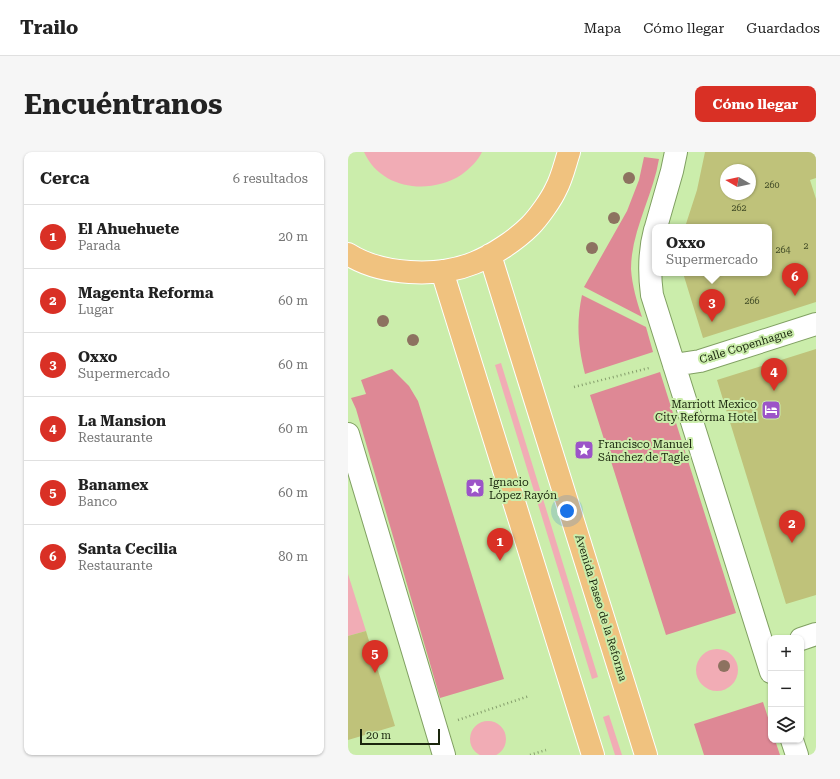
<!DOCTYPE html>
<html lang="es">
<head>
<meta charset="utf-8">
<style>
	body { margin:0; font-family:"Roboto Serif",serif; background:#f6f6f6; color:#222 }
	.controls { position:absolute; right:12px; bottom:12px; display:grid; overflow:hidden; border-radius:8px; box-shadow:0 1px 3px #0004 }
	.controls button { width:36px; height:36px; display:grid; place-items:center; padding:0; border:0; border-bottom:1px solid #e0e0e0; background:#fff; color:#222; font:20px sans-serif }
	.compass { position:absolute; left:372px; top:12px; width:36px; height:36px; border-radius:50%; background:#fff; box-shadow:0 1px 3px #0004; rotate:279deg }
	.scale { position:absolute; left:12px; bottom:10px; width:80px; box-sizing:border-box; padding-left:4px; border:2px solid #1a260d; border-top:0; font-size:11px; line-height:14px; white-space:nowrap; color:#1a260d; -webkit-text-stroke:3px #cbedab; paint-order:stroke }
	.you { position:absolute; left:219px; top:359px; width:14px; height:14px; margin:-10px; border:3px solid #fff; border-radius:50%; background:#1a73e8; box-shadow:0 0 0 6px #1a73e833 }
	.badge { display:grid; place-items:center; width:26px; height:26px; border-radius:50%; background:#d93025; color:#fff; font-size:13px; font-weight:700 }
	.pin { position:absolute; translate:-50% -33px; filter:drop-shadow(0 1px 2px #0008) }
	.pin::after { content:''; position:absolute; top:21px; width:14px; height:12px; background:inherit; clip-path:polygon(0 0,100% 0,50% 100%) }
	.popup { position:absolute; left:304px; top:72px; width:120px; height:52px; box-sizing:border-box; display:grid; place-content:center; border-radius:8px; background:#fff; filter:drop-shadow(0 1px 3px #0005); font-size:13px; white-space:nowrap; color:#767676 }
	.popup b { font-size:15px; color:#222 }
	.popup::after { content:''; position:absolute; left:50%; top:100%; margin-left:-8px; border:8px solid transparent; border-top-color:#fff }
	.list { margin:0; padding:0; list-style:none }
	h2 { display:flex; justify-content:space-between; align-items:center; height:52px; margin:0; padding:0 16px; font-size:17px }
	h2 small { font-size:13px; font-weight:400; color:#767676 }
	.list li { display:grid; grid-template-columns:26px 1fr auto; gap:12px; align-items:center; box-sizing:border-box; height:64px; padding:0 16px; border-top:1px solid #e0e0e0 }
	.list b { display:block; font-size:15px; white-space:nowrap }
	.list p { margin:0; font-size:13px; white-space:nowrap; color:#767676 }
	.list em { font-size:13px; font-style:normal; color:#767676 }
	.icon { flex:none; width:22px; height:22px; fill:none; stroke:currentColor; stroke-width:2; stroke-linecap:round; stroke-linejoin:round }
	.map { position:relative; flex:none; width:468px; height:603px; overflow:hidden; border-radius:8px }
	header { display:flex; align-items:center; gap:24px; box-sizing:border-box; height:56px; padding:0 20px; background:#fff; border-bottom:1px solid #e0e0e0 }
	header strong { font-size:19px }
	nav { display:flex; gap:22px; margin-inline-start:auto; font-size:14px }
	.intro { display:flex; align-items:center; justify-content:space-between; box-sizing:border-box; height:96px; padding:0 24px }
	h1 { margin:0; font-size:28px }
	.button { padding:10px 18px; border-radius:8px; background:#d93025; color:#fff; font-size:14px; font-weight:700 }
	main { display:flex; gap:24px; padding:0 24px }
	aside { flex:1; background:#fff; border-radius:8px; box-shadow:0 1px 3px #0004 }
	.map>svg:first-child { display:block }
</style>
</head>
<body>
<header>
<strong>Trailo</strong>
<nav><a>Mapa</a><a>Cómo llegar</a><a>Guardados</a></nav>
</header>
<div class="intro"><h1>Encuéntranos</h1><a class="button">Cómo llegar</a></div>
<main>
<aside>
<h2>Cerca<small>6 resultados</small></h2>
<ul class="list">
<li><span class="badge">1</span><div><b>El Ahuehuete</b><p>Parada</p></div><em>20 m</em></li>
<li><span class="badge">2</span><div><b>Magenta Reforma</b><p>Lugar</p></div><em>60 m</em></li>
<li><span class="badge">3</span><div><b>Oxxo</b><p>Supermercado</p></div><em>60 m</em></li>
<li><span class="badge">4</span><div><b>La Mansion</b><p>Restaurante</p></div><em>60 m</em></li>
<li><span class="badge">5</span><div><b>Banamex</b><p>Banco</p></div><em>60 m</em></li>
<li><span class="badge">6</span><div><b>Santa Cecilia</b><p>Restaurante</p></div><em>80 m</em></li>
</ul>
</aside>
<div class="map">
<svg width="468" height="603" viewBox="0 0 468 603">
	<rect width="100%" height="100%" fill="#cbedab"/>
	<!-- green -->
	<path fill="#f1acb5" d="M16 0H134C130 9 121 17 113 23 82 43 33 38 16 0Z
		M153 211 250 525 244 527 147 213Z
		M0 422 18 479 0 484Z
		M348 518a21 21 0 1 1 42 0a21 21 0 1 1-42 0Z
		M261 563 274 603H267L255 565Z
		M122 587a18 18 0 1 1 36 0a18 18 0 1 1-36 0Z"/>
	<!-- forest -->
	<path fill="#de8895" d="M296 5 311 7C305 44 283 79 283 117 284 133 289 150 294 165L236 135 279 59 291 28Z
		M234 143 298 175 305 200 237 222C230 194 228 171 234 143Z
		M44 217 61 234 70 249 156 527 92 546 8 257 3 246 18 242 13 228Z
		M312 220 388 461 318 483 242 243Z
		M415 550 423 575V588H427L432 603H356L346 572Z"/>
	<!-- building -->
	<path fill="#bfc27a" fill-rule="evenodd" d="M357 0H468V26L462 28 468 47V150L355 186 335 121H421V75H337L349 38ZM378 18H402V42H378Z
		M468 197V443L438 452 369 228Z
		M18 479 47 574 0 588V484Z"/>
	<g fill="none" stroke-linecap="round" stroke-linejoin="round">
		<!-- minor casing -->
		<g stroke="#80a062" stroke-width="24">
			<path id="minor" d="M308 75 324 19 328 0
				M307 78C301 100 301 120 304 143L423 520
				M326 213 352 209 468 172
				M0 282 96 603
				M453 487 468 482
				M444 588 449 603"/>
		</g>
		<!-- major casing -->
		<g stroke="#fff" stroke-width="24">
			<path id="major" d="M0 102C33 123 89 126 126 111 144 104 168 88 182 74 190 66 203 48 208 37 214 26 217 12 221 0
				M142 103 298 603
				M94 119 245 603"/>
		</g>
		<!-- path -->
		<path stroke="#859e6c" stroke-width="2.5" stroke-dasharray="1 3" stroke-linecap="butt" d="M226 235 301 216
			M110 568 181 544
			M182 603 198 598"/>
		<!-- minor -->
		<use href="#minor" stroke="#fff" stroke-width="22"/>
		<!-- major -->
		<use href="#major" stroke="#f0c27f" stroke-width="22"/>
	</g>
	<!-- trees -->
	<g fill="#8d7260">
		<circle cx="281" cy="26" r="6"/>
		<circle cx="266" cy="66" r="6"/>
		<circle cx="244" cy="96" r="6"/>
		<circle cx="35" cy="169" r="6"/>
		<circle cx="65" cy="188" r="6"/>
		<circle cx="376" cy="514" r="6"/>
	</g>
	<!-- icons -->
	<defs>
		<g id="hotel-square" transform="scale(1)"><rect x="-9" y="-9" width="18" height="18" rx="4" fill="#9c54c8" stroke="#cbedab"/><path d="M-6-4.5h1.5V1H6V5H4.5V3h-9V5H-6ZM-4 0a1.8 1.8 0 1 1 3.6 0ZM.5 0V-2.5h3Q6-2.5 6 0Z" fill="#fff"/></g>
		<g id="sight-square" transform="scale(1)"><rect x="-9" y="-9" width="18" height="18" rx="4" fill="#9c54c8" stroke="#cbedab"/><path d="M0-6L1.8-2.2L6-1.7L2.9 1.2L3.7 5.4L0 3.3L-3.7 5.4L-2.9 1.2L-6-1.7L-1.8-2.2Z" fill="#fff"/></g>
	</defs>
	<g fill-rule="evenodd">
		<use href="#hotel-square" x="423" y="258"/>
		<use href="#sight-square" x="236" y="298"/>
		<use href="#sight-square" x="127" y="336"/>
	</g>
	<g text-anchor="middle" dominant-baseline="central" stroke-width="4" stroke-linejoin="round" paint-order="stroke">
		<!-- number labels -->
		<g font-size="9" fill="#434d28">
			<text x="424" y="33">260</text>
			<text x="391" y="56">262</text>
			<text x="458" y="94">2</text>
			<text x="435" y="98">264</text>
			<text x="404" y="149">266</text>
		</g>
		<!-- street labels -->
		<g font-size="11" fill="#1a260d" stroke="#cbedab">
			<text transform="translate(398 194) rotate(-17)">Calle Copenhague</text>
			<text transform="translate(253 456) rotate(73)">Avenida Paseo de la Reforma</text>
		</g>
		<!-- poi labels -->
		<g font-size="11" fill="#1a260d" stroke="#cbedab" text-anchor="start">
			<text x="409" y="252" text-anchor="end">Marriott Mexico<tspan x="409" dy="13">City Reforma Hotel</tspan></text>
			<text x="250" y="292">Francisco Manuel<tspan x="250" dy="13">Sánchez de Tagle</tspan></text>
			<text x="141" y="330">Ignacio<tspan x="141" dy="13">López Rayón</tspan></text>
		</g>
	</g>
</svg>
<div class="controls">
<button>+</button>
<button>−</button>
<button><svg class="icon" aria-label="layers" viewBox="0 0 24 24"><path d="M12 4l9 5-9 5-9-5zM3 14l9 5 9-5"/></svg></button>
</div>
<svg class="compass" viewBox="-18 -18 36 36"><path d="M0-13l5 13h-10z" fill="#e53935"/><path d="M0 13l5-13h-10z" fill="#767676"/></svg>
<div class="scale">20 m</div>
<div class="you"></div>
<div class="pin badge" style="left:152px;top:409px">1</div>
<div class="pin badge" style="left:444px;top:391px">2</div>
<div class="pin badge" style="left:364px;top:170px">3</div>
<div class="popup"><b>Oxxo</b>Supermercado</div>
<div class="pin badge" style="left:426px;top:239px">4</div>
<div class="pin badge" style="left:27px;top:521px">5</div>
<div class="pin badge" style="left:447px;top:144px">6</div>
</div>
</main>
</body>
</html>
